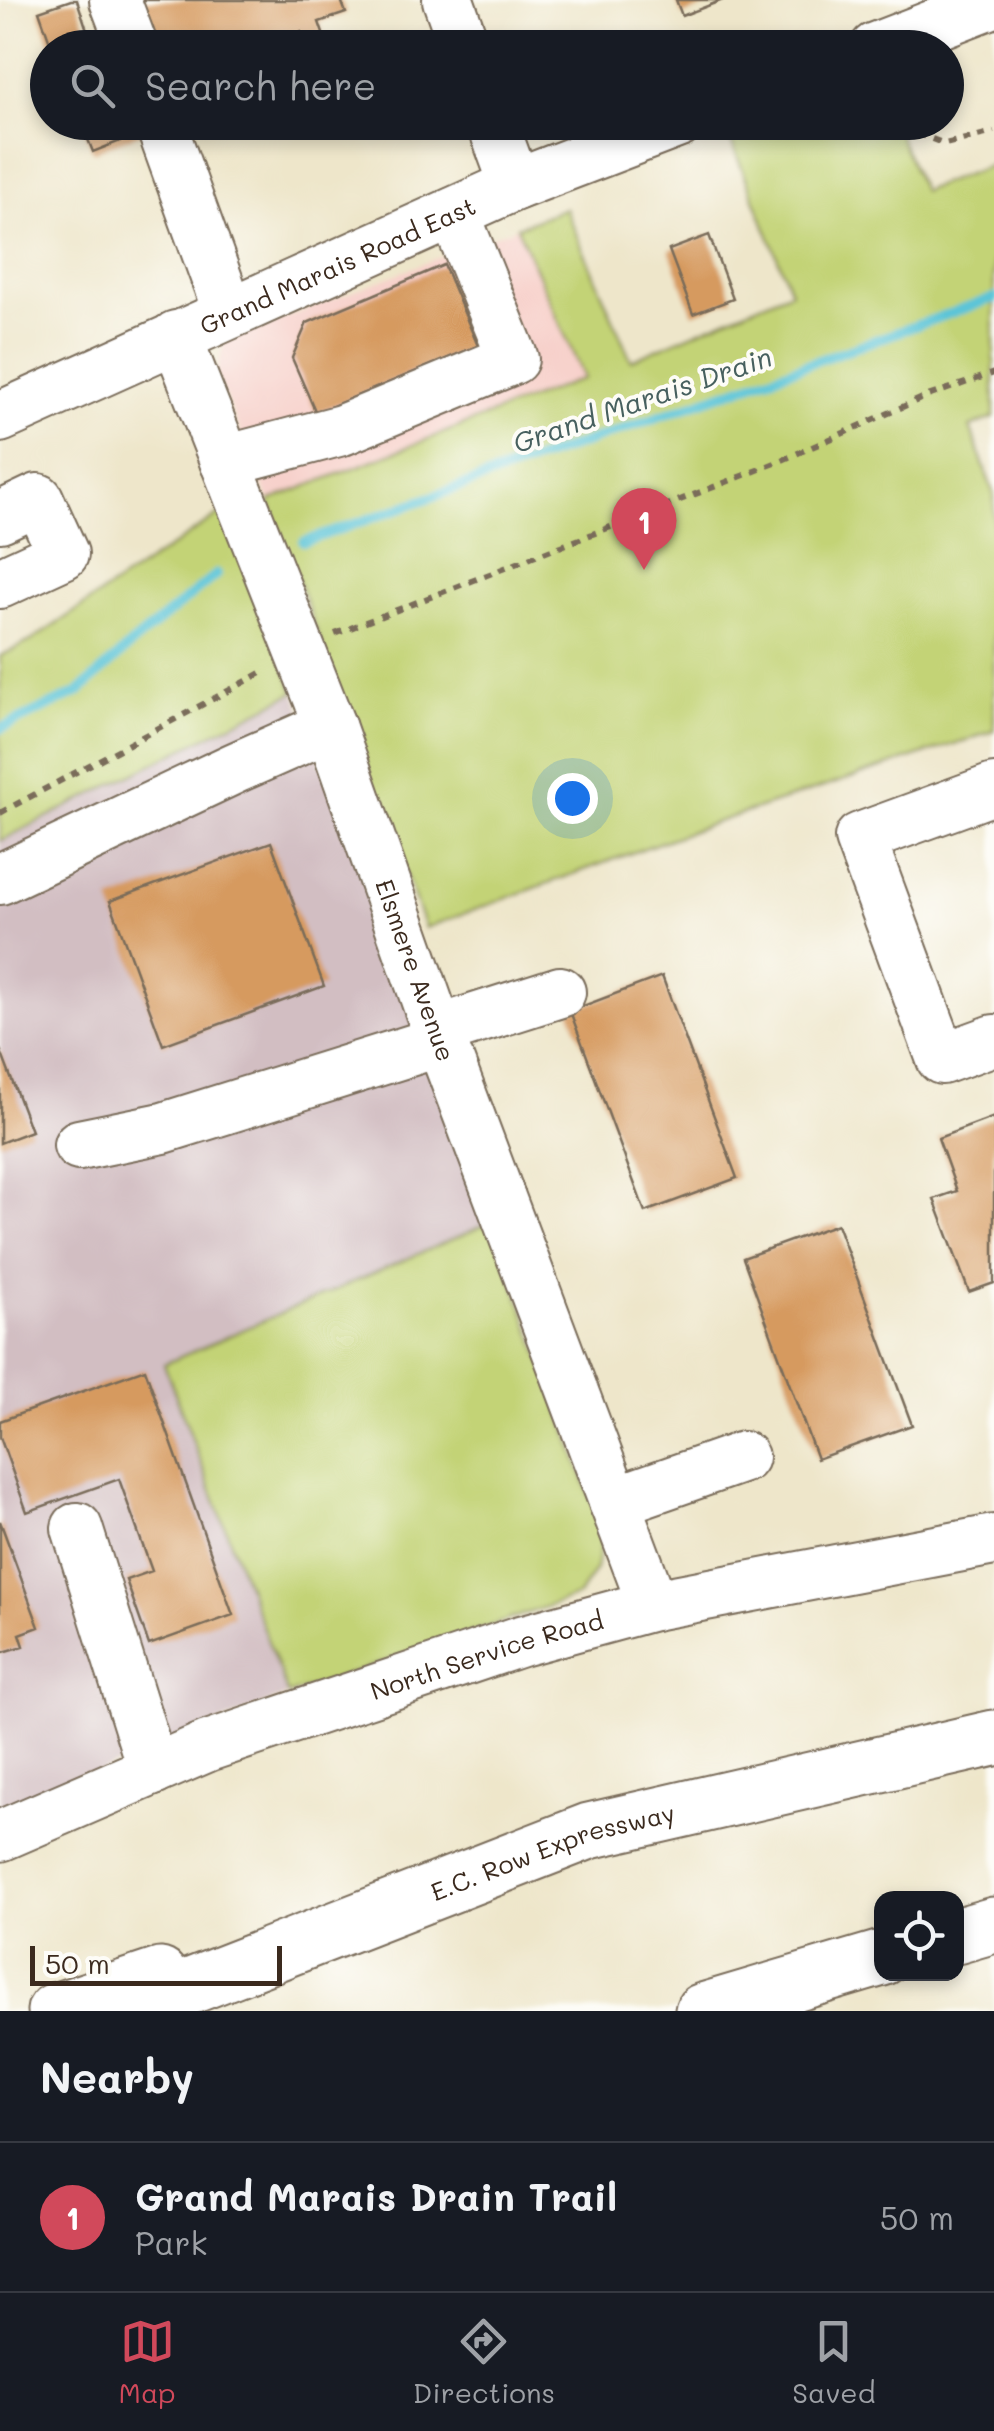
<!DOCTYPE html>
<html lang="en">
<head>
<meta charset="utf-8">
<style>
	body { margin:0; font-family:Mali,sans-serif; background:#242831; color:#f1f3f6 }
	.controls { position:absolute; right:30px; bottom:30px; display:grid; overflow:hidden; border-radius:20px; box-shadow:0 5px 15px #0003 }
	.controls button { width:90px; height:90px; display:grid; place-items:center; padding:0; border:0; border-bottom:2px solid #363941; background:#171b24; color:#f1f3f6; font:50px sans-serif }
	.scale { position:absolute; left:30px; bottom:25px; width:252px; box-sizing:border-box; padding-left:10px; border:5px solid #3b2a1e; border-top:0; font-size:28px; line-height:35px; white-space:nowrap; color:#3b2a1e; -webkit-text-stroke:8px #fdfcf7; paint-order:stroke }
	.you { position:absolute; left:572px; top:798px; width:35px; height:35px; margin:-25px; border:8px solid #fff; border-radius:50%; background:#1a73e8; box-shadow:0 0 0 15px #1a73e833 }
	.badge { display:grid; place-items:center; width:65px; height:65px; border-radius:50%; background:#d1495b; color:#fff; font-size:32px; font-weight:700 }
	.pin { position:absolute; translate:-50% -82px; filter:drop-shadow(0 2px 5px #0008) }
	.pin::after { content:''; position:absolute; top:52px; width:35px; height:30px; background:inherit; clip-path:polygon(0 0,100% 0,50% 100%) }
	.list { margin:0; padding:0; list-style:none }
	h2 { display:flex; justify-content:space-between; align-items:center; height:130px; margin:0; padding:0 40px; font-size:42px }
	h2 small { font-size:32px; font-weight:400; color:#9ea1a6 }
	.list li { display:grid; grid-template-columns:65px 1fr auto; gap:30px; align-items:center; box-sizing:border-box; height:150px; padding:0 40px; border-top:2px solid #363941 }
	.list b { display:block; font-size:38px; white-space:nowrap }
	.list p { margin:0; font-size:32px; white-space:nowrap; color:#9ea1a6 }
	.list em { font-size:32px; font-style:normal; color:#9ea1a6 }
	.icon { flex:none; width:55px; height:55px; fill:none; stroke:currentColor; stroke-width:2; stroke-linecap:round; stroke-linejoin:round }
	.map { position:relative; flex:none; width:994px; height:2011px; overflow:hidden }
	.search { position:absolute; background:#171b24; box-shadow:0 5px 15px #0003; left:30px; right:30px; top:30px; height:110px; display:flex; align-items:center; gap:25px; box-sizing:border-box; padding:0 35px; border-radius:55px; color:#9ea1a6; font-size:38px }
	.sheet { height:280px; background:#171b24 }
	nav { display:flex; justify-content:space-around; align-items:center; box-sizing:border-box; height:140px; border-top:2px solid #363941; background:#171b24; font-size:28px; color:#9ea1a6 }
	nav a { display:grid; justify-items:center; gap:5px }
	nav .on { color:#d1495b }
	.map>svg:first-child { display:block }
</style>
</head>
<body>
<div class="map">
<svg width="994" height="2011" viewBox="0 0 994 2011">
	<rect width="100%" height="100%" fill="#fdfcf7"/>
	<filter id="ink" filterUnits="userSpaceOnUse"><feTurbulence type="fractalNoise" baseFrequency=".01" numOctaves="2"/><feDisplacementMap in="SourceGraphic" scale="20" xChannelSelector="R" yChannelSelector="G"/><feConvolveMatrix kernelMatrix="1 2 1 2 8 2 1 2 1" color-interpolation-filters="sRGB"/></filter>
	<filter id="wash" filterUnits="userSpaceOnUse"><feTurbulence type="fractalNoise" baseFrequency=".0048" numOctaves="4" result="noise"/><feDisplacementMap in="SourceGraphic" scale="40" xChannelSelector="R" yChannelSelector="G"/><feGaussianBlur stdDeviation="2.25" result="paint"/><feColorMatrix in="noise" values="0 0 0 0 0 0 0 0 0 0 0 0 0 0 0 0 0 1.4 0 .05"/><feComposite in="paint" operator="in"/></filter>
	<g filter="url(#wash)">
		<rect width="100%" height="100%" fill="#eee6ca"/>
		<!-- built -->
		<path fill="#f7d0ca" d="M517 227 584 378 269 501 216 375 224 342Z"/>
		<!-- industrial -->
		<path fill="#d2bec2" d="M295 692 492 1222 288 1695 0 1813V841Z"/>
		<!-- green -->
		<path fill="#c3d376" stroke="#7f7e4a" stroke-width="2.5" d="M734 122 894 123 922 191 994 164V418L970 427 994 495V731L711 824 425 928 269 501 584 378 517 227 565 208 631 360 791 291 725 126Z
			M226 510 295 692 0 841V656L31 641Z
			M492 1222 603 1532 596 1569 578 1596 288 1695 164 1364Z"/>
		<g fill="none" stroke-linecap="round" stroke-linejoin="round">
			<!-- stream -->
			<path stroke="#5cc5d8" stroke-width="10" d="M304 542 994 298
				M0 729 79 692 133 643 217 574"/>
		</g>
		<g id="blocks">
			<!-- building -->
			<path fill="#d69a5e" d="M71 0H77L88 33 51 45 39 11Z
				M131 0H341L346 13 319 22 328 48H307L301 32 257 48H148Z
				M676 0H723L682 16Z
				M81 122H145L148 130 93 152Z
				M709 235 733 299 693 314 669 250Z
				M444 265 478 346 316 413 292 358 307 323Z
				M271 842 324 986 163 1045 110 901Z
				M662 976 737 1178 645 1212 570 1011Z
				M0 1049 31 1131 0 1143Z
				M994 1117V1283L969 1292 934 1199 957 1191 938 1138Z
				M837 1224 912 1425 817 1459 743 1258Z
				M145 1369 233 1615 149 1645 126 1580 152 1571 119 1479 27 1512 0 1437V1421Z
				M0 1521 39 1627 20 1634 24 1646 0 1653Z"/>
		</g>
	</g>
	<g filter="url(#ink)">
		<use href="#blocks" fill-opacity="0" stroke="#7a6c5a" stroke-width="2.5"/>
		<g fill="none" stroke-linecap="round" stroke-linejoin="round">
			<!-- minor casing -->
			<g stroke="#7a6c5a" stroke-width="54">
				<g id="minor">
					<path d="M115 0 133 48"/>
					<path d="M448 0 465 48"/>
					<path d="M875 48 994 2"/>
					<path d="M160 122 229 313"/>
					<path d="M492 122 515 185"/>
					<path id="s1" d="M176 336 330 726 441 1041 653 1605"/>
					<path id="s2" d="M0 417 515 185 679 122"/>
					<path d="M225 461 342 430 513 359 454 213"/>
					<path d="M0 517 38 499 63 554 0 583"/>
					<path d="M994 789 860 838 942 1059 994 1040"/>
					<path d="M0 879 235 768 330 726"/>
					<path d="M437 1031 560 992"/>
					<path d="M79 1145 163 1128 441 1041"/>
					<path d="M614 1502 743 1457"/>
					<path d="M77 1528 153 1770"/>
					<path id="s3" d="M0 1836 208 1746 521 1641 653 1605 994 1540"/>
				</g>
			</g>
			<!-- highway casing -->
			<g stroke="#7a6c5a" stroke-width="59">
				<g id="highway">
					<path d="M956 1936 994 1925"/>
					<path d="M55 2011 160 1976"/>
					<path id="s4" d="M127 2011 589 1831 994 1738"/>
					<path d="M703 2011 882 1958"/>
				</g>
			</g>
			<!-- path -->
			<path stroke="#7a6c5a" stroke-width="6" stroke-dasharray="8 8" stroke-linecap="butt" d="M887 122 945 144 994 132
				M335 634 778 462 925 397 994 373
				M0 813 267 670"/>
			<!-- minor -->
			<use href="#minor" stroke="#fff" stroke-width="50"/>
			<!-- highway -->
			<use href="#highway" stroke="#fff" stroke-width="55"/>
		</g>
	</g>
	<g text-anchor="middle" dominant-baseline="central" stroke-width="8" stroke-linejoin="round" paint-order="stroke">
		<!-- street labels -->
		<g font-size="25" fill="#3b2a1e" stroke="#fdfcf7">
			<text stroke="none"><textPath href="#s2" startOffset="370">Grand Marais Road East</textPath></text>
			<text stroke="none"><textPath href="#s1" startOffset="678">Elsmere Avenue</textPath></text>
			<text stroke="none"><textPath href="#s3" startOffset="520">North Service Road</textPath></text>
			<text stroke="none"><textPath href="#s4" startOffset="455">E.C. Row Expressway</textPath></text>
		</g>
		<!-- water labels -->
		<g font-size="28" font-style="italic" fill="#47605f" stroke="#fdfcf7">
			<text transform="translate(642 399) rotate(-19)">Grand Marais Drain</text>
		</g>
	</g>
</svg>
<div class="controls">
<button><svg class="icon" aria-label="locate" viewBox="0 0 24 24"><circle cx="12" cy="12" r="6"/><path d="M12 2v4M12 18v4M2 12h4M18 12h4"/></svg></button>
</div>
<div class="scale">50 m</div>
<div class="you"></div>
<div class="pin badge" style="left:644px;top:570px">1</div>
<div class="search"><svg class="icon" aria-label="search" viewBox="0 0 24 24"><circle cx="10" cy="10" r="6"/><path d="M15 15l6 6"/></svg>Search here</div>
</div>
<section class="sheet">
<h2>Nearby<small></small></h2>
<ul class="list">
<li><span class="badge">1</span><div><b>Grand Marais Drain Trail</b><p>Park</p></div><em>50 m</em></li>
</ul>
</section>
<nav>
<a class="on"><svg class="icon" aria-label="map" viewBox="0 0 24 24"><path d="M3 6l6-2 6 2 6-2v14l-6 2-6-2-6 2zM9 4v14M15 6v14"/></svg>Map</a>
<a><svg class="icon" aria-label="directions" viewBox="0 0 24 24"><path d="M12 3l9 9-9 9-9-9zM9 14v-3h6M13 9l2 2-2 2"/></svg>Directions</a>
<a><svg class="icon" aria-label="saved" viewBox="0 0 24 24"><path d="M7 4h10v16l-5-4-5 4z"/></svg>Saved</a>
</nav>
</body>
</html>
